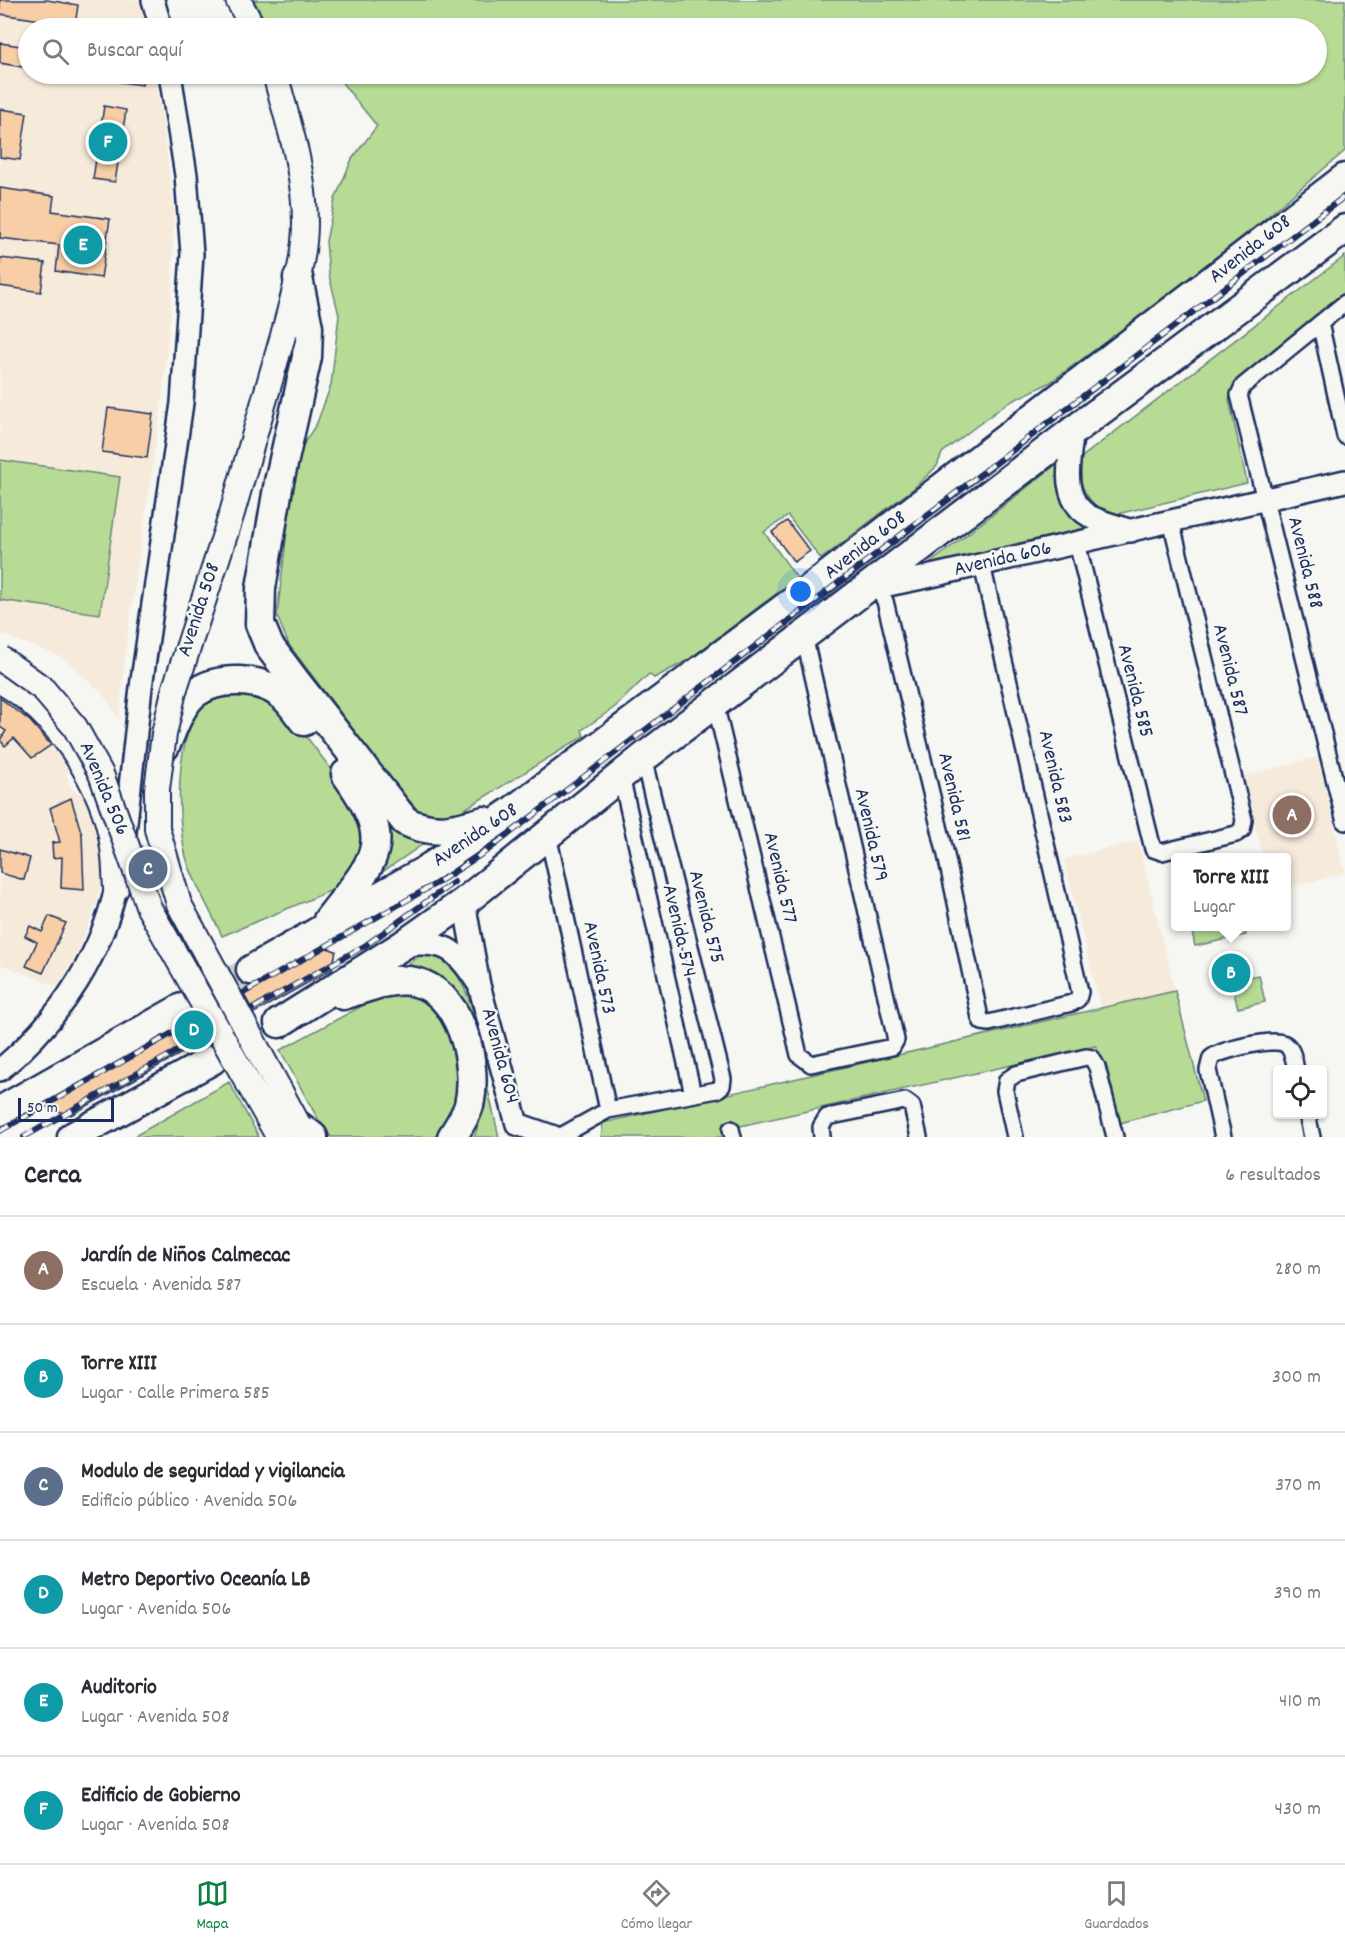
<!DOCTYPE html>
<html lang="es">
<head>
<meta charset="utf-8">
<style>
	body { margin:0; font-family:Dekko,sans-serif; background:#f2f2f3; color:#2b2b33 }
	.controls { position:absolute; right:18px; bottom:18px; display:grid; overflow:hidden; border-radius:6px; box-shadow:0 2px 4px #0004 }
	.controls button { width:54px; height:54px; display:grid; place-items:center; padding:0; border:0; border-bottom:2px solid #e1e1e2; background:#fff; color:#2b2b33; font:30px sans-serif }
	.scale { position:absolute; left:18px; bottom:15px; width:96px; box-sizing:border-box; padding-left:6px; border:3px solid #1b2f5e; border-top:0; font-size:16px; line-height:21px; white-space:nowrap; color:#1b2f5e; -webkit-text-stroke:4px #f6f6f2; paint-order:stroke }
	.you { position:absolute; left:801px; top:592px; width:21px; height:21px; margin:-15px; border:4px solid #fff; border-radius:50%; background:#1a73e8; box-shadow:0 0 0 9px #1a73e833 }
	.badge { display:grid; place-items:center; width:39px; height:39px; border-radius:50%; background:#0b8043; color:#fff; font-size:20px; font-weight:700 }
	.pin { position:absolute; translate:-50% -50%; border:3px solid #fff; box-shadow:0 2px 6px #0006 }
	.popup { position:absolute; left:1171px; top:853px; width:120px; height:78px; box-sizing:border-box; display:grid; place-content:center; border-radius:6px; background:#fff; filter:drop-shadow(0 2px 4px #0005); font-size:20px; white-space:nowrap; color:#7c7c81 }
	.popup b { font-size:22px; color:#2b2b33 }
	.popup::after { content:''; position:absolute; left:50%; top:100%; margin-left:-12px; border:12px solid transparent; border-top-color:#fff }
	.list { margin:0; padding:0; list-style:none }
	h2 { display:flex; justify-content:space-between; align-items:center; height:78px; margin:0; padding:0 24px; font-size:26px }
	h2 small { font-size:20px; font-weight:400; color:#7c7c81 }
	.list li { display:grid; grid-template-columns:39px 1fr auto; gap:18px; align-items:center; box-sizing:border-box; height:108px; padding:0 24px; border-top:2px solid #e1e1e2 }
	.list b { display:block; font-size:22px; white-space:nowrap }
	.list p { margin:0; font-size:20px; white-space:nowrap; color:#7c7c81 }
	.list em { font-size:20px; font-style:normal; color:#7c7c81 }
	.icon { flex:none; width:33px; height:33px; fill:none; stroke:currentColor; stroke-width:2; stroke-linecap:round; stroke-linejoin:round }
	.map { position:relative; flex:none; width:1345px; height:1137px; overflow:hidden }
	.search { position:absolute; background:#fff; box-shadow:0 2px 4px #0004; left:18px; right:18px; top:18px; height:66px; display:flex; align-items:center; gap:15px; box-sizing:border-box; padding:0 21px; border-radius:33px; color:#7c7c81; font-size:22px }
	.sheet { height:726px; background:#fff }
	nav { display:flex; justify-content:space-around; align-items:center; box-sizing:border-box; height:84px; border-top:2px solid #e1e1e2; background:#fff; font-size:16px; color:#7c7c81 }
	nav a { display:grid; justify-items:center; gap:3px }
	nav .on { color:#0b8043 }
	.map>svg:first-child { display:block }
</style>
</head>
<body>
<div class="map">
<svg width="1345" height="1137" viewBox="0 0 1345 1137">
	<rect width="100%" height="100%" fill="#f6f6f2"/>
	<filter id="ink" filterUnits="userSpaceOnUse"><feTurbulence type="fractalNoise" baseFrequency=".0167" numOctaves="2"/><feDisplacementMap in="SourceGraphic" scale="12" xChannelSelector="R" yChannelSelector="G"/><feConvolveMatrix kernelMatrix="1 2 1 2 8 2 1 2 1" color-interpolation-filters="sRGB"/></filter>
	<g filter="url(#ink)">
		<!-- built -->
		<path fill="#f6eadb" d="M0 0H140L146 28H28V74H154L162 117 174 212 171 311 162 400 127 639 119 718 103 694 70 663 57 655 0 634Z
			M0 695 40 728 68 764 67 775 69 783 73 790 85 796 99 834 104 866 98 899 79 949 58 987 0 964Z
			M1318 757 1345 873 1287 888 1286 858 1263 857 1243 776Z
			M1138 841 1175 991 1101 1009 1064 859Z"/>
		<!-- green -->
		<path fill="#b7db95" stroke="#69857a" stroke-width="1.5" d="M254 0H1345V151L1261 222 1118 333 1049 383 1006 404 970 431 942 453 937 466 914 488 821 559 788 516 764 532 797 578 688 660 654 678 649 674 615 707 582 730 584 736 455 815 443 818 422 814 400 791 289 645 277 616 296 455 317 423 331 385 339 315 329 275 326 241 335 199 352 159 377 126 335 74H1316V28H269Z
			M1345 256V293L1237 383 1229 399 1247 483 1109 516C1086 501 1076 485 1082 457Z
			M0 460 120 477 100 614 0 600Z
			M1062 460 1061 485 1112 529 915 575Z
			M244 691 274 700 296 723 362 810 368 839 337 888 222 936C212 913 192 880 186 857 176 817 172 717 216 695 224 692 236 692 244 691Z
			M373 797 432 838 375 877Z
			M1191 927H1244L1246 935 1195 946Z
			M426 951C455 963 464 983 473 1011L465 1012 402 969Z
			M1259 975 1265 1002 1238 1008 1231 981Z
			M1175 991 1203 1101 1116 1124 1096 1046 727 1129 729 1137H601L603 1123Z
			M388 992 428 996 452 1026 463 1097 438 1137H331L318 1119 280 1050Z
			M485 1077 499 1137H474L485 1107Z
			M229 1082 259 1137H133Z"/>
		<!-- building -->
		<path fill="#f7cea6" stroke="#1b2f5e" stroke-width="1.5" d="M0 0H47L78 5 75 25 0 14Z
			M0 43 28 47V68L0 63Z
			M108 74H144L142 85 108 80Z
			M104 106 126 110 115 182 93 179Z
			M0 109 27 113 20 160 0 157Z
			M0 188 54 196 52 211 110 219 101 278 56 271 59 245 0 238Z
			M0 258 45 263 41 292 0 286Z
			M108 408 153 414 147 458 102 452Z
			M787 521 810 551 794 562 772 532Z
			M0 698 30 721 51 745 32 758 14 738 5 746 0 740 6 731 0 727Z
			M71 798 82 835 84 890 61 888 62 857 53 858 52 843 60 842 50 808Z
			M0 849 30 858 24 880 0 873Z
			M49 916 66 923 43 973 26 966 37 942 25 936 30 926 42 932Z
			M324 947 336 951 332 969 254 1013 240 987 259 984Z
			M195 1018 207 1039 71 1115 51 1109 54 1100Z"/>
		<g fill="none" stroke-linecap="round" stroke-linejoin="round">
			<!-- highway-tunnel -->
			<path stroke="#caced4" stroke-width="28" stroke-dasharray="28 14" stroke-linecap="butt" d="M182 1008 251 970"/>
			<!-- street casing -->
			<g stroke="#1b2f5e" stroke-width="20">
				<path id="street" d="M1345 303 1243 386 1239 395 1345 822
					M1320 323 1345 436
					M1077 543 1153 849 1162 852 1236 834 1242 830 1244 820 1171 521
					M875 584 885 601 946 855 980 1018 982 1022 989 1023 1072 1003 1078 999 1080 992 982 565
					M715 703 799 1055 811 1064 892 1047 896 1040 804 636
					M621 776 693 1094
					M548 835 608 1110
					M1307 1114 1312 1137
					M731 1129 733 1137
					M559 1137 608 1110 717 1090 722 1086 723 1079 643 758
					M822 1137 821 1127 827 1117 905 1101 912 1106 919 1137
					M1015 1137 1005 1091 1007 1080 1016 1074 1086 1057 1092 1058 1097 1067 1115 1137
					M1223 1137 1208 1070 1211 1058C1220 1050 1274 1037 1285 1044 1293 1049 1294 1061 1296 1070"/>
			</g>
			<!-- secondary casing -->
			<g stroke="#1b2f5e" stroke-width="26">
				<path id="secondary" d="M153 0 161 28
					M1073 431C1069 460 1059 500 1091 517 1103 523 1119 526 1131 531
					M875 584 888 585 927 577 1345 481
					M124 841 141 687 182 403 192 254 186 175 170 74
					M464 902 479 985 517 1124 554 1137
					M403 945C444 941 455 947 477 982
					M0 1070C61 1019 106 951 119 872"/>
			</g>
			<!-- primary casing -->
			<g stroke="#1b2f5e" stroke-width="28">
				<path id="primary" d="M238 0 253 28
					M275 74C288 122 305 172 305 223 305 260 293 296 284 332
					M0 681C55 711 105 785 113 848 115 861 115 875 116 889"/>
			</g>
			<!-- highway casing -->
			<g stroke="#1b2f5e" stroke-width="33">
				<path id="highway" d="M298 278 308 327 307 357 279 482 261 588 260 624 269 646 296 682 405 821C433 835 454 830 484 821
					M165 746C173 729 180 705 195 693 218 676 261 677 283 696 291 702 297 713 304 721
					M328 920C376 858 397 845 346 774
					M251 970 426 870 511 812 810 589 1345 178
					M343 995C364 989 388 978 410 981 460 988 479 1062 469 1105 466 1116 458 1127 452 1137
					M279 1023 403 945 464 902 643 758 1073 431 1345 229
					M0 1111 182 1008
					M299 1126 313 1137
					M72 1137 212 1060"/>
			</g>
			<!-- street -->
			<use href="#street" stroke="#f6f6f2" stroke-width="15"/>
			<!-- secondary -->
			<use href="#secondary" stroke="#f6f6f2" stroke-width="21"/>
			<!-- primary -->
			<use href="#primary" stroke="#f6f6f2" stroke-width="24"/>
			<!-- highway -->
			<use href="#highway" stroke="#f6f6f2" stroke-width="28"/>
			<!-- rail casing -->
			<g stroke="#1b2f5e" stroke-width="6">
				<path id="rail" d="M0 1131 437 883 488 850 1345 196
					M24 1137 366 945 454 882"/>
			</g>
			<!-- rail -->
			<use href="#rail" stroke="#f6f6f2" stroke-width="4" stroke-dasharray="11" stroke-linecap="butt"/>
			<!-- primary-bridge casing -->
			<g stroke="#1b2f5e" stroke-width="28" stroke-linecap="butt">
				<path id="primary-bridge" d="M284 332 232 513 174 691 164 734 157 789V829L179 904 299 1126
					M0 658 42 688 75 727 101 774 149 908 277 1134"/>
			</g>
			<!-- primary-bridge -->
			<use href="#primary-bridge" stroke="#f6f6f2" stroke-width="24"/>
		</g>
	</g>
	<g text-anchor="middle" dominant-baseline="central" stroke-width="5" stroke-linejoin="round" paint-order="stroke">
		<!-- street labels -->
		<g font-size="21" fill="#1b2f5e" stroke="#f6f6f2">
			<text transform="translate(1251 250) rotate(-38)">Avenida 608</text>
			<text transform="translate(866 546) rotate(-38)">Avenida 608</text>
			<text transform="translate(1003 560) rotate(-13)">Avenida 606</text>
			<text transform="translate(1304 563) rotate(76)">Avenida 588</text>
			<text transform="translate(200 610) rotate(-72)">Avenida 508</text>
			<text transform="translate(1229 670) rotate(76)">Avenida 587</text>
			<text transform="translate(1134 691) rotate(76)">Avenida 585</text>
			<text transform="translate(1054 777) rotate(77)">Avenida 583</text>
			<text transform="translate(103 789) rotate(67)">Avenida 506</text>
			<text transform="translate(953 797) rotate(77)">Avenida 581</text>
			<text transform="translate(870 835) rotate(77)">Avenida 579</text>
			<text transform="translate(476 836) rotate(-34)">Avenida 608</text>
			<text transform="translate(779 878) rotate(77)">Avenida 577</text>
			<text transform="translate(705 917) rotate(76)">Avenida 575</text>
			<text transform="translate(678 931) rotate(77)">Avenida 574</text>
			<text transform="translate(598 968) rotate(78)">Avenida 573</text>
			<text transform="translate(499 1056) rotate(75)">Avenida 604</text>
		</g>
	</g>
</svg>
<div class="controls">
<button><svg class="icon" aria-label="locate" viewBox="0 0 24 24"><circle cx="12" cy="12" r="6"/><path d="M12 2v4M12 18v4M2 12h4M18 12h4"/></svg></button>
</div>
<div class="scale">50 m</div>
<div class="you"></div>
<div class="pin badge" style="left:1292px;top:815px;background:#8d6e63">A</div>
<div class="pin badge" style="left:1231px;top:973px;background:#0f9aa8">B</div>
<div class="popup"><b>Torre XIII</b>Lugar</div>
<div class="pin badge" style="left:148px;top:869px;background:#5c6f8a">C</div>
<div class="pin badge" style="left:194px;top:1030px;background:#0f9aa8">D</div>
<div class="pin badge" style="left:83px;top:245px;background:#0f9aa8">E</div>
<div class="pin badge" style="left:108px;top:142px;background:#0f9aa8">F</div>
<div class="search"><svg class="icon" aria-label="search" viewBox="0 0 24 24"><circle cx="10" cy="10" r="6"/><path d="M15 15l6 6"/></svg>Buscar aquí</div>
</div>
<section class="sheet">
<h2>Cerca<small>6 resultados</small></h2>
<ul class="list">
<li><span class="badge" style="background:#8d6e63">A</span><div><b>Jardín de Niños Calmecac</b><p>Escuela · Avenida 587</p></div><em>280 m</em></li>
<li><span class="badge" style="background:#0f9aa8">B</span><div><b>Torre XIII</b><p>Lugar · Calle Primera 585</p></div><em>300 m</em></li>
<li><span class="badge" style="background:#5c6f8a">C</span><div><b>Modulo de seguridad y vigilancia</b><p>Edificio público · Avenida 506</p></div><em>370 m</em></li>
<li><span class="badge" style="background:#0f9aa8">D</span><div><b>Metro Deportivo Oceanía LB</b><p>Lugar · Avenida 506</p></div><em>390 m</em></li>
<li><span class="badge" style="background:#0f9aa8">E</span><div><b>Auditorio</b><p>Lugar · Avenida 508</p></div><em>410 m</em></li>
<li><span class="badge" style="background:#0f9aa8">F</span><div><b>Edificio de Gobierno</b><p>Lugar · Avenida 508</p></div><em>430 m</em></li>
</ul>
</section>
<nav>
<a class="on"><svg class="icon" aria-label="map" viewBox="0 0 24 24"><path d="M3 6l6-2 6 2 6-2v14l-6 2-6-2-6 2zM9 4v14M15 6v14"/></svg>Mapa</a>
<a><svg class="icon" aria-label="directions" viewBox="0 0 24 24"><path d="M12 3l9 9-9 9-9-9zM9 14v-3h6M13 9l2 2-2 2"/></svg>Cómo llegar</a>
<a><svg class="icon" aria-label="saved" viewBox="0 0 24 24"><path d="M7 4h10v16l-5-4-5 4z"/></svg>Guardados</a>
</nav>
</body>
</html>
